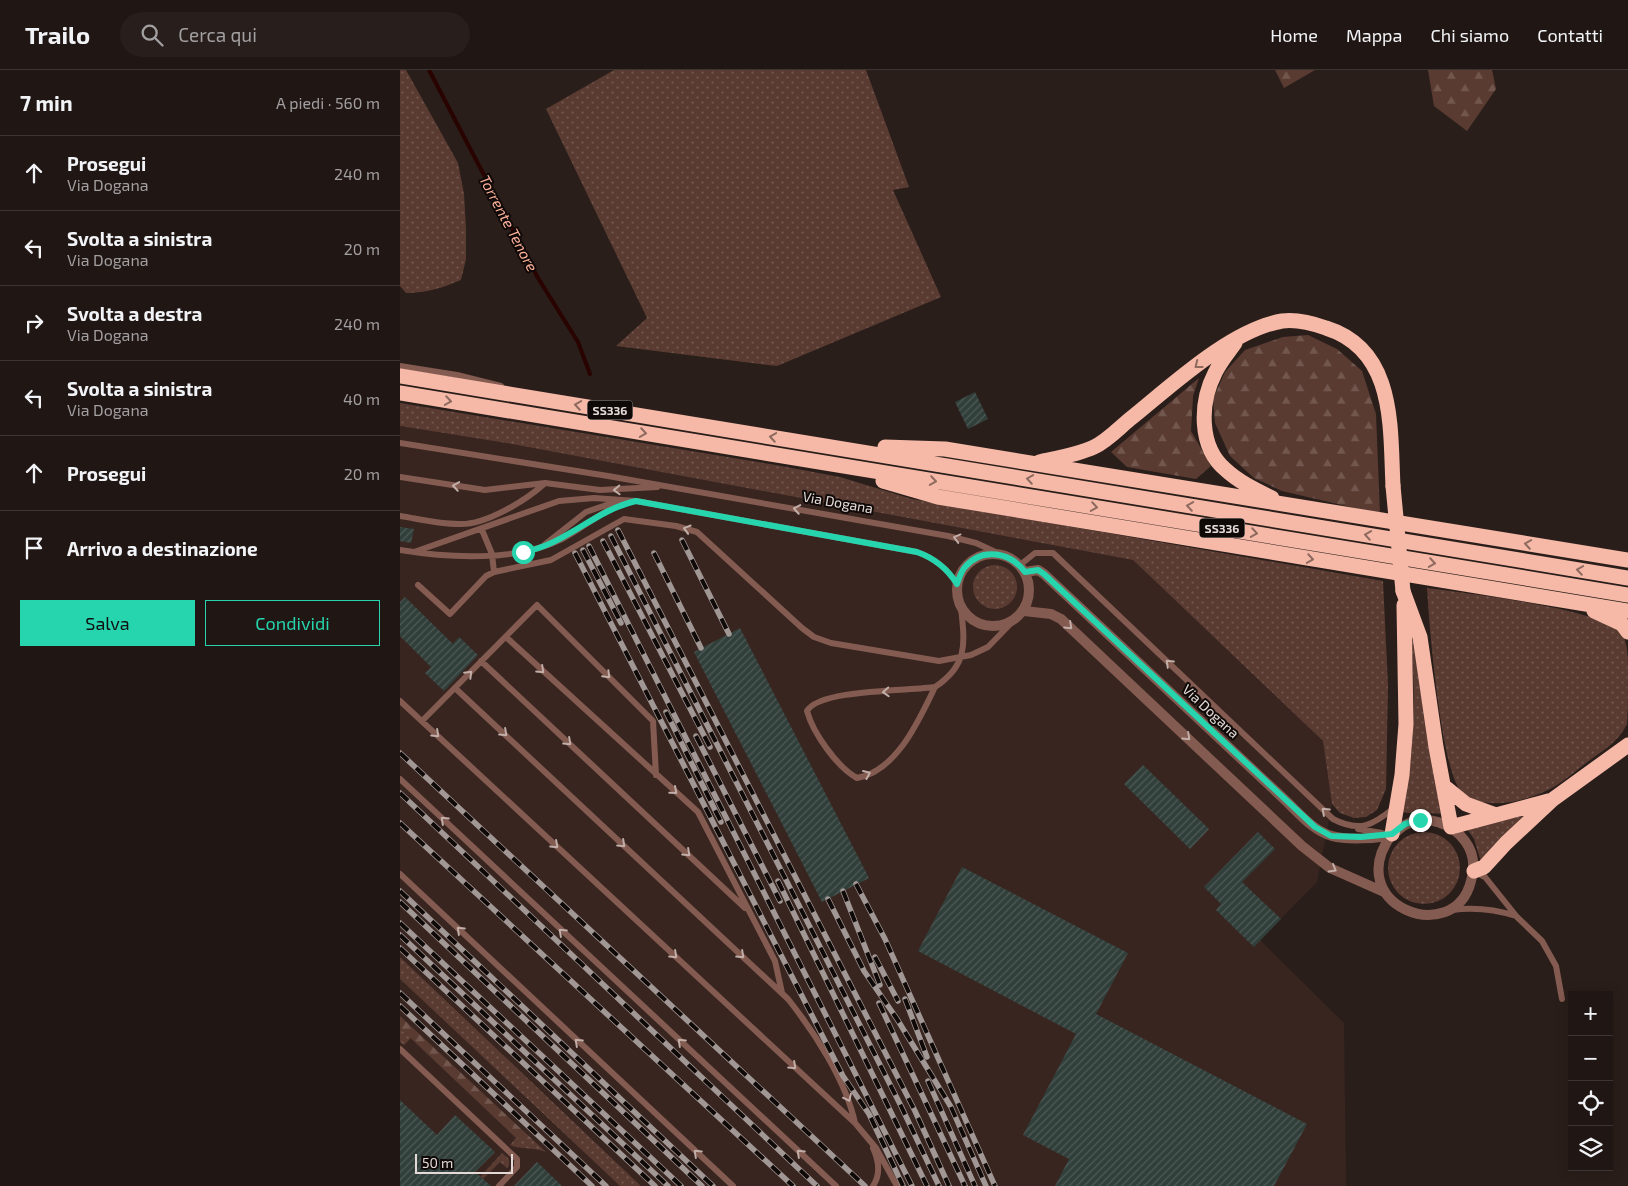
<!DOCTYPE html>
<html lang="it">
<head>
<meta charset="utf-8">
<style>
	body { margin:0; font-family:"Exo 2",sans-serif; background:#281f1d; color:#f1f3f6 }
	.controls { position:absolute; right:15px; bottom:15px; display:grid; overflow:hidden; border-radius:0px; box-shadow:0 2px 12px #0003 }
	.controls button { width:45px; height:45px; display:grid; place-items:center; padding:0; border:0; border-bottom:1px solid #3d3534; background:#201614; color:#f1f3f6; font:25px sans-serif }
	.scale { position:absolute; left:15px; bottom:12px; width:98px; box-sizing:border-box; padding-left:5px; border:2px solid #e3dad7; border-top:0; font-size:14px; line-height:18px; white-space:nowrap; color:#e3dad7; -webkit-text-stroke:4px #0f0908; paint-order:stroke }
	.stop { position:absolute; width:15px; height:15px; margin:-11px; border:4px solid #26d5ae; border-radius:50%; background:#fff }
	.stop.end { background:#26d5ae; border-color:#fff; box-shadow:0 1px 5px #0008 }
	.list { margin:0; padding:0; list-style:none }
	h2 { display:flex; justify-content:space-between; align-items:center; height:65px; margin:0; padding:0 20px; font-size:21px }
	h2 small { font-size:16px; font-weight:400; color:#a29fa0 }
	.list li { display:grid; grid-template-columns:32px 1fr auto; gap:15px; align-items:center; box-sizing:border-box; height:75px; padding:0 20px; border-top:1px solid #3d3534 }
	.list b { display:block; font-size:19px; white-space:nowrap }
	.list p { margin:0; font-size:16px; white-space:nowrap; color:#a29fa0 }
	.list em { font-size:16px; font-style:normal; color:#a29fa0 }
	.actions { display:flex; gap:10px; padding:15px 20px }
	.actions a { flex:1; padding:11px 0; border:1px solid #26d5ae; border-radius:0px; text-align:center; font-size:18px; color:#26d5ae }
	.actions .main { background:#26d5ae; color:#111 }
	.icon { flex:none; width:28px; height:28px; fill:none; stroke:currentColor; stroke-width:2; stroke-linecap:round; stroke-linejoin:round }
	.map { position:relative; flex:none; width:1228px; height:1116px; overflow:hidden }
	header { display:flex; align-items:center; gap:30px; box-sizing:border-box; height:70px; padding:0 25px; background:#201614; border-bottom:1px solid #3d3534 }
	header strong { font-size:24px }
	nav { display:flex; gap:28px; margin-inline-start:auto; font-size:18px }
	.search { width:350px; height:45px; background:#281f1d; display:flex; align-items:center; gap:12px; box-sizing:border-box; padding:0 18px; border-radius:28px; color:#a29fa0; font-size:19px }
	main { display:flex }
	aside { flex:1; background:#201614 }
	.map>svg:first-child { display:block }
</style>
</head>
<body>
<header>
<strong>Trailo</strong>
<div class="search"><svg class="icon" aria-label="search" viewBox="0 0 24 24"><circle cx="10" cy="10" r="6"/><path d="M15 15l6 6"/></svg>Cerca qui</div>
<nav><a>Home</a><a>Mappa</a><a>Chi siamo</a><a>Contatti</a></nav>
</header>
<main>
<aside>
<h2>7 min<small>A piedi · 560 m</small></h2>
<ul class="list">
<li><svg class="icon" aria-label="ahead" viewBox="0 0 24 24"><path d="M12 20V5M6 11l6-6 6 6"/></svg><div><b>Prosegui</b><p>Via Dogana</p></div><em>240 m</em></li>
<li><svg class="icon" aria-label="left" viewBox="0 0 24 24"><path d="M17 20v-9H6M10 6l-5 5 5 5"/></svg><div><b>Svolta a sinistra</b><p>Via Dogana</p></div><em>20 m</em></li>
<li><svg class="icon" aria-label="right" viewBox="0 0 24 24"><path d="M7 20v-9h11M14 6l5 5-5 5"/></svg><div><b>Svolta a destra</b><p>Via Dogana</p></div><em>240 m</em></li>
<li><svg class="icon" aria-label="left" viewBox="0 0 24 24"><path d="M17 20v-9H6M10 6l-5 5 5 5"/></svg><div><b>Svolta a sinistra</b><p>Via Dogana</p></div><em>40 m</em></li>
<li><svg class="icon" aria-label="ahead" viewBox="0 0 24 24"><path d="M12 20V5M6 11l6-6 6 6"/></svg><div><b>Prosegui</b></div><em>20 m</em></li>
<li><svg class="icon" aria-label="arrive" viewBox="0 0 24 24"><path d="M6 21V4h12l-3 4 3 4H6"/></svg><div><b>Arrivo a destinazione</b></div></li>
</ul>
<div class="actions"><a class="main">Salva</a><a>Condividi</a></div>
</aside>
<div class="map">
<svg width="1228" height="1116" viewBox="0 0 1228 1116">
	<defs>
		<pattern id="grass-dots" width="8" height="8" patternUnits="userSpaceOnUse" patternTransform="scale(1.25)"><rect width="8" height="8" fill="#5a3b32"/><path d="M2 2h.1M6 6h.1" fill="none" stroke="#72574f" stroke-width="1.8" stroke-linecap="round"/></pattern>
		<pattern id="forest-firs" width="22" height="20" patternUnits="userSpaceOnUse" patternTransform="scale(1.25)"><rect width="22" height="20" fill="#5a3b32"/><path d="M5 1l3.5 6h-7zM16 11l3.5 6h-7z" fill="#72574f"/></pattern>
		<pattern id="building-hatch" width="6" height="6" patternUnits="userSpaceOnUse" patternTransform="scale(1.25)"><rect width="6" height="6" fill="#313f3b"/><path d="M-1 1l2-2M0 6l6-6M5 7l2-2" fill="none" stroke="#4f5a57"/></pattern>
	</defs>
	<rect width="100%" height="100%" fill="#2a1e1a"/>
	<!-- built -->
	<path fill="#382520" d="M0 356 106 373 733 490 923 671 932 734 917 812 860 870 944 953 946 1116H241L0 887Z
		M0 909 220 1116H0Z"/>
	<!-- grass -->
	<path fill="url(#grass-dots)" d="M0 0H6L58 93 64 124 66 158V189L61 210C42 218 26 223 6 223L0 216Z
		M214 0H466L509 117 493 120 541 227 377 296 216 276 247 248 146 39Z
		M0 333 376 395 440 407 512 429 983 511 988 615 986 719 977 740 966 747 954 748 940 743 932 734 923 671 733 490 106 373 0 356Z
		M573 517a22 22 0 1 1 44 0a22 22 0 1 1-44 0Z
		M1027 518C1064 523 1198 538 1221 562 1228 572 1228 589 1228 601 1228 614 1228 644 1227 654 1219 671 1204 680 1190 690 1179 698 1168 708 1157 715 1133 730 1083 744 1061 721 1041 700 1029 553 1027 518Z
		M1011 562H1014L1041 744C1033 743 1006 744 1002 742 1016 682 1015 623 1011 562Z
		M1136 739 1081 792 1074 769 1065 756 1115 748Z
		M988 798a36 36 0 1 1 72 0a36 36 0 1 1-72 0Z
		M0 887 241 1116H220L0 909Z
		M0 958 11 968 4 975 0 972Z
		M125 1067 132 1069 146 1082C134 1077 117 1079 110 1075L116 1068Z
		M102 1083 109 1089V1095L107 1098 100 1092 83 1109 80 1107Z"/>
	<!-- forest -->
	<path fill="url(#forest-firs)" d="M875 0H915L884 18Z
		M1028 0H1092L1096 19 1067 61 1034 36Z
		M908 265 937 279 962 301 976 344 980 444 882 421 854 408 830 386 815 353 813 329 825 302 845 280 883 267Z
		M799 308 793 326 791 361 811 396 796 409 727 397 711 382Z
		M0 946 132 1069 116 1068 0 958Z"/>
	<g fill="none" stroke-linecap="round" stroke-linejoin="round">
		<!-- stream -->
		<path stroke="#280300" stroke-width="4" d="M29 0 138 208 178 272 190 304"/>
	</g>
	<!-- building -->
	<path fill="url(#building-hatch)" d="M575 322 588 349 568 359 555 332Z
		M0 457 14 459 11 473 0 471Z
		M5 527 53 574 59 567 78 585 44 621 25 603 31 597 0 566V532Z
		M340 558 469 808 422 832 294 582Z
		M743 695 809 759 790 779 724 714Z
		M858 762 875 779 842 812 881 849 854 877 816 840 821 834 804 817Z
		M562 797 728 883 696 944 907 1054 874 1116H655L669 1089 623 1065 676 964 518 881Z
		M0 1030 37 1065 55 1045 95 1082 75 1102 91 1116H0Z
		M137 1092 162 1116H114Z"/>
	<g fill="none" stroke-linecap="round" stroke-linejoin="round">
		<!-- lane -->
		<path stroke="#845b50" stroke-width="6" d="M0 296 57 305 101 316
			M0 373 208 406 548 466 576 473 602 485
			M0 407 85 420 145 413 200 420 257 417
			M0 446C19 449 39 454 58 454 84 456 125 431 144 414
			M82 460 92 484 94 502
			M144 475 186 442 215 432
			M0 480C49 488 116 492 162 469 184 458 204 438 229 432
			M14 482 159 431 194 428 236 431 517 482C534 488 547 498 557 514
			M620 495 635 483H653L933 749C960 763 973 755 994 738
			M18 515 50 544 86 506 94 502 151 490 224 449 276 456 297 462 402 558 414 567 431 573 539 591 571 585 588 577 616 548
			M106 567 298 742 375 891 382 923
			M81 591 345 838
			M535 617C519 650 497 701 457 708 437 697 413 663 407 641 419 619 509 621 535 617 568 595 565 574 561 538
			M55 618 388 929C415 963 446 1011 455 1053
			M0 631 455 1053 476 1078 497 1116
			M22 651 137 535 253 651 256 705
			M0 709 436 1116
			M958 759 982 763
			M1075 802 1085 807 1117 847 1142 871 1156 896 1162 929
			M0 804 333 1116
			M1052 840C1074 837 1094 839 1116 846
			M0 979 117 1089V1097L99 1116
			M473 1116C481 1104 479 1091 473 1078"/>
		<!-- street -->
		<path stroke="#845b50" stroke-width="10" d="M557 520a36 36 0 1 1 72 0a36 36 0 1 1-72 0Z
			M625 502 638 500 644 504 884 729C898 742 913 761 932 766 946 770 979 769 992 764 997 762 1001 757 1005 755 1026 744 1052 753 1065 771 1074 783 1075 797 1071 811 1054 879 940 835 992 764
			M624 541 651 544 661 549 902 776 930 798 984 822"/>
		<!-- highway -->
		<path stroke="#f6b9a7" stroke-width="15" d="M835 273C828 283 820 292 815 303 800 332 798 377 826 400 839 412 856 420 872 428
			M0 306 1228 508
			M0 323 1228 525
			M485 377 545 379 1228 490
			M639 392C657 388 677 385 694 377 707 371 719 358 730 349 770 317 830 260 882 251 897 249 912 253 926 258 996 280 990 357 993 416
			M483 411 538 427 1228 541
			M1003 521 1020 567 1036 677 1051 757 1152 730
			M1194 541 1222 554 1228 562
			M1045 717 1066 734 1096 745
			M992 764 1002 705 1006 654 1004 535
			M1074 801 1084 797 1106 773 1152 730 1228 675"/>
		<!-- rail casing -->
		<g stroke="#a19794" stroke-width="5.5">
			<path id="rail" d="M218 460 515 1041 549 1116
				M211 466 501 1036 539 1116
				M282 470 329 564
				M203 471 310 677
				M189 476 512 1116
				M183 480 221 553
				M175 483 443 1006 469 1044 503 1116
				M254 483 301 578
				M266 642 321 752
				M296 666 380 831
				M0 683 465 1116
				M0 723 417 1116
				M0 753 393 1116
				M378 811 527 1116
				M456 814 485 869 595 1116
				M0 821 313 1116
				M443 821 480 915
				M428 829 464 901 497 949 551 1037 586 1116
				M0 832 302 1116
				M0 853 281 1116
				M0 865 268 1116
				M0 878 255 1116
				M475 887 498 931
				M0 923 206 1116
				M505 929 527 987
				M479 933 565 1116
				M0 936 192 1116
				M528 1011 575 1116"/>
		</g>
		<!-- rail -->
		<use href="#rail" stroke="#0f0908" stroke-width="4" stroke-dasharray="11" stroke-linecap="butt"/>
		<!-- highway-bridge -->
		<path stroke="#f6b9a7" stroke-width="15" d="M993 416 1003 521"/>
	</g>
	<!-- one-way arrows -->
	<defs><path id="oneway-chevron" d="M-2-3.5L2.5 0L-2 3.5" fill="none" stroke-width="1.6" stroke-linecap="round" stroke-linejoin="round" transform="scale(1.25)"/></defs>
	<g stroke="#8e6a5f">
		<use href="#oneway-chevron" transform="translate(798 295) rotate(142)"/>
		<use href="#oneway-chevron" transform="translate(48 331) rotate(9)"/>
		<use href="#oneway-chevron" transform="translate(178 335) rotate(-171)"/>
		<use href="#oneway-chevron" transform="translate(243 363) rotate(9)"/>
		<use href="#oneway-chevron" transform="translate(373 367) rotate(-171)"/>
		<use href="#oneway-chevron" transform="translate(630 409) rotate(-171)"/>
		<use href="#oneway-chevron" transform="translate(533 411) rotate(9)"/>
		<use href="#oneway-chevron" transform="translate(790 436) rotate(-171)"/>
		<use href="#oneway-chevron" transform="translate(694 437) rotate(9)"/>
		<use href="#oneway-chevron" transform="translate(854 463) rotate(9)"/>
		<use href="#oneway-chevron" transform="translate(968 465) rotate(-171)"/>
		<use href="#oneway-chevron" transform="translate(1128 474) rotate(-171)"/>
		<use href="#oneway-chevron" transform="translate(910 489) rotate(9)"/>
		<use href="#oneway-chevron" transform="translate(1032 493) rotate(9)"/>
		<use href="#oneway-chevron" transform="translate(1180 500) rotate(-171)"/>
	</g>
	<g stroke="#c2aea8">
		<use href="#oneway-chevron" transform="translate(56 416) rotate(-171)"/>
		<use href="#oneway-chevron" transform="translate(217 420) rotate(178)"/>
		<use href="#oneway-chevron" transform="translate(397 439) rotate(-170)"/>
		<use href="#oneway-chevron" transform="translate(287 459) rotate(-163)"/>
		<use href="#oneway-chevron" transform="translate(557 468) rotate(-165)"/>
		<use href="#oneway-chevron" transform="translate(669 556) rotate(43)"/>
		<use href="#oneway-chevron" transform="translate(769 593) rotate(-136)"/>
		<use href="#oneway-chevron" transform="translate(141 600) rotate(43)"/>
		<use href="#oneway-chevron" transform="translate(69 604) rotate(-45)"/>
		<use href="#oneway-chevron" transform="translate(207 605) rotate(45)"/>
		<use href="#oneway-chevron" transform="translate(486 622) rotate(177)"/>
		<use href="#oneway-chevron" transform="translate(104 663) rotate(43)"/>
		<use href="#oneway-chevron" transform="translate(36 664) rotate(43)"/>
		<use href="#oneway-chevron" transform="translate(787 667) rotate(43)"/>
		<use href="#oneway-chevron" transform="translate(168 672) rotate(43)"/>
		<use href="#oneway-chevron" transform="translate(467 704) rotate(-23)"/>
		<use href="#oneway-chevron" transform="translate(274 721) rotate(41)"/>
		<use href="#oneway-chevron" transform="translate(925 741) rotate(-137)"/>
		<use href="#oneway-chevron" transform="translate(44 750) rotate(-137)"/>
		<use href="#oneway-chevron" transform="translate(222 774) rotate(43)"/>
		<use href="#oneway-chevron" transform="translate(155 775) rotate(43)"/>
		<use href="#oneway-chevron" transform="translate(287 783) rotate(43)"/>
		<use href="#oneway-chevron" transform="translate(933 799) rotate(30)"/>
		<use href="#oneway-chevron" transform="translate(60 860) rotate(-137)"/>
		<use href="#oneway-chevron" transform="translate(162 862) rotate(-137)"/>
		<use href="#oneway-chevron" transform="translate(274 885) rotate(43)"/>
		<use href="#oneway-chevron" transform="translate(341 885) rotate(43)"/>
		<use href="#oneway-chevron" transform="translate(178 972) rotate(-137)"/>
		<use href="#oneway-chevron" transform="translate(281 972) rotate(-137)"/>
		<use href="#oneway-chevron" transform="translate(393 996) rotate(43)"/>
		<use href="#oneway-chevron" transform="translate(448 1028) rotate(64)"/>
		<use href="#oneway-chevron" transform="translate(297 1083) rotate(-137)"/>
		<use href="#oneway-chevron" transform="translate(400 1083) rotate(-137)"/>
	</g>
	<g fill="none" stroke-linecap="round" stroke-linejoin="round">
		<!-- route -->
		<path stroke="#26d5ae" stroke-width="6" d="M123 482C165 475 195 440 236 431L517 482C534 488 547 498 557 514 559 509 561 501 565 497 583 476 611 483 625 502L638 500 644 504 915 757 931 766 961 767 992 764 1005 754 1020 750"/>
	</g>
	<g text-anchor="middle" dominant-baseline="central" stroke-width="4" stroke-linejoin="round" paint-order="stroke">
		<!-- shield labels -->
		<g fill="#0f0908" stroke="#a39b99" stroke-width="1">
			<rect x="187.5" y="330.5" width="45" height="19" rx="4"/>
			<rect x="799.5" y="448.5" width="45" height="19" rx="4"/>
		</g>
		<g font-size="12" font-weight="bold" fill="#e3dad7">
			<text x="210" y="340">SS336</text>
			<text x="822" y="458">SS336</text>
		</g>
		<!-- street labels -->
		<g font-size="14" fill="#e3dad7" stroke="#0f0908">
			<text transform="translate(438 432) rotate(10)">Via Dogana</text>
			<text transform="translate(811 641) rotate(43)">Via Dogana</text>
		</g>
		<!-- water labels -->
		<g font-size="15" font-style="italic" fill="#feb19b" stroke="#0f0908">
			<text transform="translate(109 153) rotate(62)">Torrente Tenore</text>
		</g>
	</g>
</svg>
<div class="controls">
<button>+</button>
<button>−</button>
<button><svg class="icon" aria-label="locate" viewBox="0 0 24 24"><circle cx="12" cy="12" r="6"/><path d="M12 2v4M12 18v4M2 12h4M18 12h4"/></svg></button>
<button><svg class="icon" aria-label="layers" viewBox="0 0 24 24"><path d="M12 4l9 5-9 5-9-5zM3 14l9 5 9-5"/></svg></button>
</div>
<div class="scale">50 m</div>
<div class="stop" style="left:123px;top:482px"></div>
<div class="stop end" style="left:1020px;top:750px"></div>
</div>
</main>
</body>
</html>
